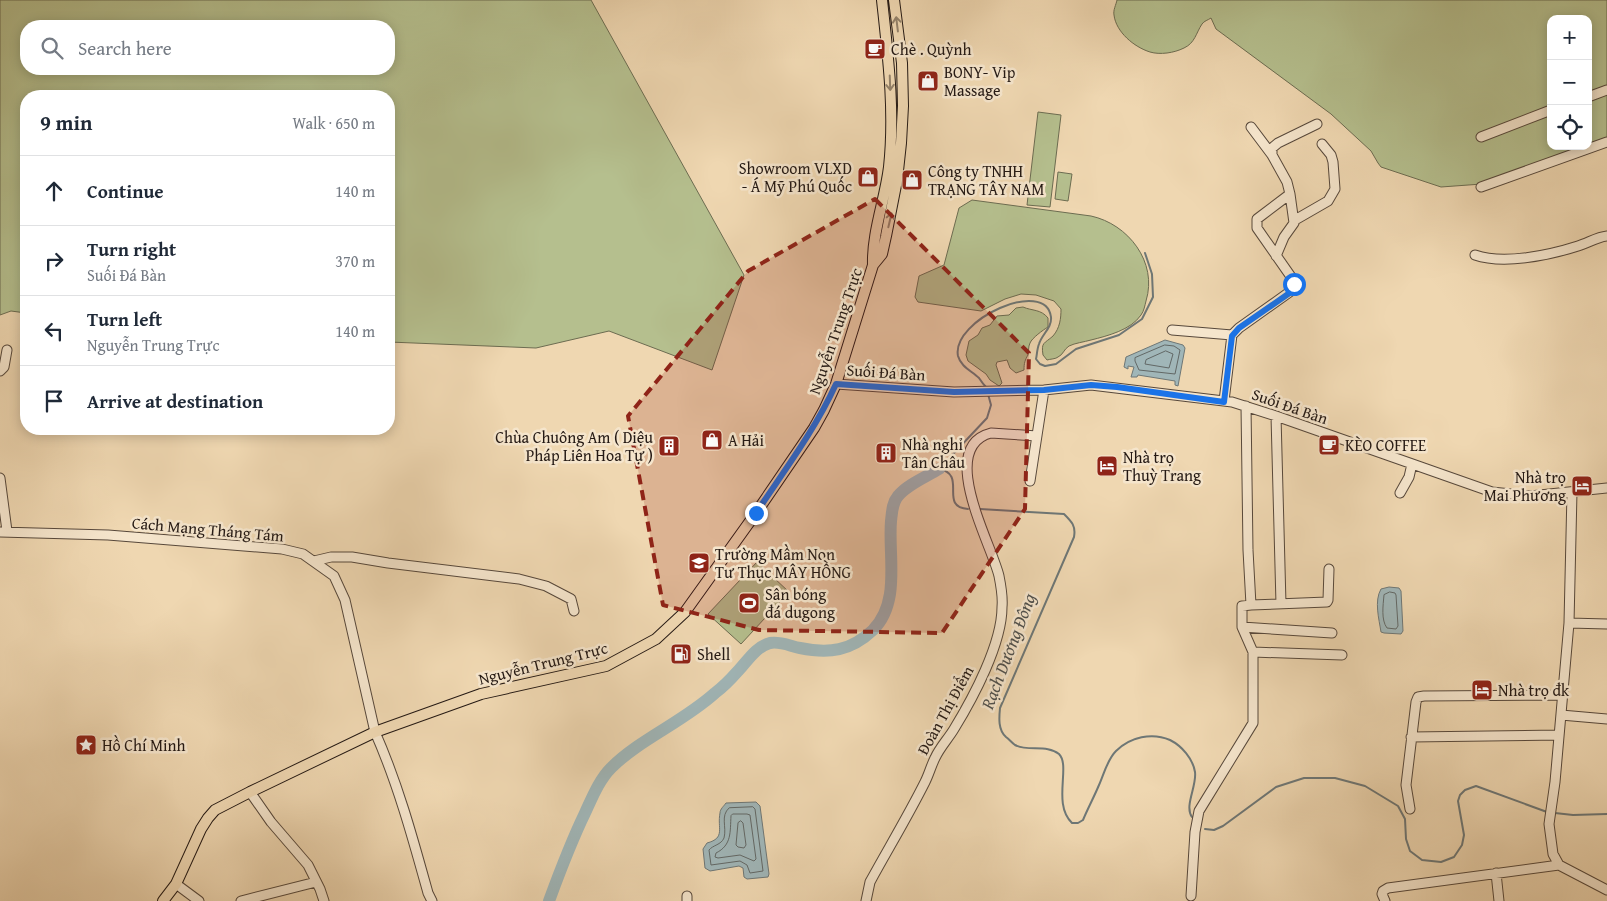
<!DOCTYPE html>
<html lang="en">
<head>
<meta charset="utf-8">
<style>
	body { margin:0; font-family:"Gentium Book Plus",serif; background:#f6f6f7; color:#1f2937 }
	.controls { position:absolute; right:15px; top:15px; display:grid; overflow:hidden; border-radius:10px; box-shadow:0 2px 12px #0003 }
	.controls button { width:45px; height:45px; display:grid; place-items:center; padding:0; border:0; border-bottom:1px solid #e0e1e3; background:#fff; color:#1f2937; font:25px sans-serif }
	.stop { position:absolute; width:15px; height:15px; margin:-11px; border:4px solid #1a73e8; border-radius:50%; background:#fff }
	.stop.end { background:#1a73e8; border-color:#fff; box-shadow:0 1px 5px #0008 }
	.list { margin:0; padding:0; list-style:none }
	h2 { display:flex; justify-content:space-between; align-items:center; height:65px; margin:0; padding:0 20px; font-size:21px }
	h2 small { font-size:16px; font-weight:400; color:#747a83 }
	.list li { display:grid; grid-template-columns:32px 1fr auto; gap:15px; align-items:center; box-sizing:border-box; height:70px; padding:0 20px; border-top:1px solid #e0e1e3 }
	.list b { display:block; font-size:19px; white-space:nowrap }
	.list p { margin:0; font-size:16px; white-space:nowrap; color:#747a83 }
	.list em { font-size:16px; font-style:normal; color:#747a83 }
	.icon { flex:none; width:28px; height:28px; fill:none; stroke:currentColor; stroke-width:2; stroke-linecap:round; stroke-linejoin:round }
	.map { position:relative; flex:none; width:1607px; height:901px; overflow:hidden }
	.search { position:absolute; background:#fff; box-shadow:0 2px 12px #0003; left:20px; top:20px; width:375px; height:55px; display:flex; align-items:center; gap:12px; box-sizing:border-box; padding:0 18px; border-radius:20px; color:#747a83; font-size:19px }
	.panel { position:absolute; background:#fff; box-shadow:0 2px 12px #0003; left:20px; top:90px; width:375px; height:345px; border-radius:20px }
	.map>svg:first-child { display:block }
</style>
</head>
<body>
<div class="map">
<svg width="1607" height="901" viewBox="0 0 1607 901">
	<rect width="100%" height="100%" fill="#efd7b1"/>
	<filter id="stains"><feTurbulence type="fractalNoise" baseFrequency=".004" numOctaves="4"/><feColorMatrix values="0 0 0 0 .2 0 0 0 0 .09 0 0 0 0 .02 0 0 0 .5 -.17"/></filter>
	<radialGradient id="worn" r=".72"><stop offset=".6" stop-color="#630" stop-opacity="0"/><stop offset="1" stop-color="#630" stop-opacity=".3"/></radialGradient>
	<!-- green -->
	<path fill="#b5bf8e" stroke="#6c6c51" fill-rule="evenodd" d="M0 0H591L744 275 712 370 609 331 536 348 389 342V96H26V313L11 311 0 315ZM26 26H389V69H26Z
		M1117 0H1607V141L1482 184 1441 187 1381 167 1378 163 1371 151 1331 114 1216 29 1211 18C1208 20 1204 21 1202 24 1196 33 1195 43 1184 48 1174 53 1160 55 1150 52 1134 47 1116 32 1114 15 1113 10 1116 5 1117 0ZM1551 19H1588V146H1551Z
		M1038 112 1061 115 1050 207 1027 205Z
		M1058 172 1072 174 1068 201 1055 199Z
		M972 200 1091 216C1128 224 1158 262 1146 301 1145 305 1144 311 1141 315 1131 330 1107 336 1091 340 1084 342 1075 343 1069 346 1064 349 1063 355 1058 357 1056 359 1050 359 1047 360L1043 355C1041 342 1044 344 1053 336 1060 328 1061 318 1061 309L1054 301 1036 295 1021 294 1005 299 981 311 918 302 915 297 919 276 944 265 959 208Z
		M1023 307C1032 311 1041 309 1048 318V327C1043 330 1032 338 1030 343 1028 347 1029 351 1028 355 1025 360 1024 363 1024 370L1016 373 1010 368 1007 360 997 362 996 365 1002 383 999 386 990 380 986 374 968 361 966 355 969 341 978 335 982 328 990 325 997 316 1009 315 1016 308Z
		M757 562 789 592 741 644 708 614Z"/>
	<!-- water -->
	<path fill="#a0b6b8" stroke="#6e7776" d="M1165 340 1183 345 1185 348 1178 386 1175 385V381L1138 375 1137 377H1131L1134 367 1128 366V369L1124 367 1126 357Z
		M1389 587 1399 588 1401 591 1403 631 1401 634 1384 633 1381 632C1379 619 1374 601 1381 589Z
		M756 802 760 806 769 874 768 877 747 879 744 877 743 868 739 866 710 871 705 868 703 849 707 843C726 838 717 828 720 813 720 809 724 806 726 803Z"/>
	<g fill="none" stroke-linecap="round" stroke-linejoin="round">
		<!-- shore -->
		<path stroke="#626866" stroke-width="1" d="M1165 345 1174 346 1180 350 1175 374 1139 370 1135 361V358Z
			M1166 351 1173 354 1169 368 1145 364 1146 360Z
			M1390 592 1395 593 1396 595 1398 626 1396 629 1387 628C1381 620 1383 606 1384 595Z
			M753 807 755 809 763 871 750 873 747 865 740 861 711 865 709 850C713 845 721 845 724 838 727 827 720 816 729 808Z
			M733 814H747L750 815 756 859 754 861 740 855 718 858 715 857 716 853C732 845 730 832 731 816Z
			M741 821 743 823 746 845 744 848 738 847 736 845 738 823Z"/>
		<!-- stream -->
		<path stroke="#6e7776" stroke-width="2" d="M986 387C983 384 981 381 979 378 972 371 961 367 958 356 951 320 1046 277 1051 317 1052 328 1042 334 1039 344 1037 349 1037 355 1036 359L1040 364 1045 366 1056 364 1076 349 1119 335 1142 319 1153 297 1152 274 1145 253
			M939 469 987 418 991 405 988 394
			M939 469C968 474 938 507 968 509
			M980 509 1064 514C1072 522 1076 526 1074 537L1000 708C999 718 998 730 1006 737 1009 739 1012 743 1015 745 1028 752 1047 744 1059 754 1071 766 1052 804 1072 823H1078L1083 820C1088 808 1094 797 1099 785 1104 774 1107 760 1116 751 1130 737 1152 732 1170 740 1182 746 1193 759 1195 772 1197 786 1184 806 1192 817
			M1555 813 1573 815 1607 814
			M1205 829 1214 830 1223 826 1276 787 1304 778H1335L1365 786 1398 806 1405 819 1406 839 1410 851 1422 860 1441 862 1454 857 1462 845 1464 835 1458 801 1460 795 1465 790 1476 786 1547 812"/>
		<!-- river -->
		<path stroke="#a0b6b8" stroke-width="12" d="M549 901C560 871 571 842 585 813 592 798 599 780 611 768 640 739 683 722 715 693 723 687 730 680 737 672 747 662 755 647 770 643 780 641 790 646 800 648 829 654 851 651 873 630 901 602 888 556 891 521 892 513 892 503 898 496 908 484 926 477 939 469"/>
		<!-- minor casing -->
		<g stroke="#57483b" stroke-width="11">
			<path id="minor" d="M1588 97 1607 90
				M1251 127 1272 155
				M1481 137 1551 110
				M1481 187 1607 142
				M1295 220 1328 201 1335 189 1333 162 1331 155 1322 144
				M1475 255C1504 265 1550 255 1578 246 1588 243 1597 237 1607 236
				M1276 256 1284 237 1294 223 1290 194
				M1172 330 1232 335
				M0 371 4 367 7 350
				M836 384 954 392 1044 390 1091 385 1232 402 1276 416 1492 492 1530 496 1607 488
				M1224 401 1232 335 1239 328 1291 291 1293 288 1294 281 1257 228V219L1290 194 1287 182 1272 155V148L1278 143 1317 124
				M1276 416 1281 604
				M0 478 7 531
				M1030 481 1044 390
				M1572 492 1569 623 1555 782 1549 824 1553 854 1559 865 1607 890
				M1400 493 1409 477 1412 464
				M0 532 108 535 282 549 303 554 334 576 345 600 375 732C398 784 413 839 428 893L432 901
				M314 561 331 557H352L388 563 519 579 546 586 571 599 574 611
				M1251 605 1327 602 1328 600 1329 569
				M1569 623 1607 624
				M1242 627 1332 633
				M1253 652 1342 655
				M1561 715 1607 719
				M1411 737 1559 735
				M250 792 271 822 308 865 320 889 324 901
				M1410 809 1406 785 1416 702 1418 697 1424 696 1562 695
				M1496 873 1499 901
				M176 884 199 901
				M1191 896 1195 832 1199 811 1253 723V652L1242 627V606L1251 605 1248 550 1246 406
				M241 901 316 882
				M687 901V896
				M866 901 870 882C888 849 908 816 925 782 929 774 931 766 935 758 940 747 948 739 954 729 973 698 1002 644 1002 607 1003 597 1001 586 999 576 992 545 936 447 991 433L1037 436
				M1385 901 1382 894 1383 891 1388 888 1559 865"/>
		</g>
		<!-- major casing -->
		<g stroke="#241914" stroke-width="12">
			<path id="major" d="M873 265 882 254 886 236 897 180 901 143 903 106 902 63 894 0
				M163 901 176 884 201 829 208 818 215 810 250 792 375 732 481 694 606 666 656 639 685 612 756 513 814 428 824 410 836 384 873 265C872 232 885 200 889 167 895 111 888 56 882 0"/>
		</g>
		<!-- minor -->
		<use href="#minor" stroke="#f5e5cc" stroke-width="9"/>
		<!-- major -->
		<use href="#major" stroke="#efd7b1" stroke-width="10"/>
	</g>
	<!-- one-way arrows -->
	<defs><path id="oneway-shaft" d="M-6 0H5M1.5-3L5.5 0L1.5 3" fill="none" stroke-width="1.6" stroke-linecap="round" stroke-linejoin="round" transform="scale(1.25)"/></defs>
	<g stroke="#94826a">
		<use href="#oneway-shaft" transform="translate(897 24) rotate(-97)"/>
		<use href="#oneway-shaft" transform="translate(890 83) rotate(88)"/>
		<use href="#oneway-shaft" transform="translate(890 220) rotate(-77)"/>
	</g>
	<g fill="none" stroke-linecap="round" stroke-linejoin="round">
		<!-- route -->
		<path stroke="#1a73e8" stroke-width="6" d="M756 513C784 471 815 430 836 384L954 392 1044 390 1091 385 1117 387 1224 402 1232 336 1239 328 1291 292 1294 284"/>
	</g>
	<!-- marked area -->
	<path fill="#8f2418" fill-opacity="0.2" stroke="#8f2418" stroke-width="4" stroke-dasharray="10 6" stroke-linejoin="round" d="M875 199 1029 353 1025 509 942 633 759 630 663 605 628 416 748 271Z"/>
	<!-- icons -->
	<defs>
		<g id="cafe-square" transform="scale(1.125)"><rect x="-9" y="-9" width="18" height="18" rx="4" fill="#8f2418" stroke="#f5e5cc"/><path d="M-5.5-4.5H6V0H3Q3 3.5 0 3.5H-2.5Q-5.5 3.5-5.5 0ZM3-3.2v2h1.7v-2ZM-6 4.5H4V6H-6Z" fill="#fff"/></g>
		<g id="shop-square" transform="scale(1.125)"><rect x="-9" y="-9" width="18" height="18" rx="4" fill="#8f2418" stroke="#f5e5cc"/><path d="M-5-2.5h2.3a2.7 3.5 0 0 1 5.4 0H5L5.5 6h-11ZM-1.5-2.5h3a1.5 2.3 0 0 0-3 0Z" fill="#fff"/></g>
		<g id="building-square" transform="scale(1.125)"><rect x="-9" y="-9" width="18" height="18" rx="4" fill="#8f2418" stroke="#f5e5cc"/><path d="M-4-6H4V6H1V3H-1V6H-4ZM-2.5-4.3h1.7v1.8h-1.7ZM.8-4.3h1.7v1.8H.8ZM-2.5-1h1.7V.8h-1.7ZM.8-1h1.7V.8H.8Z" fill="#fff"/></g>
		<g id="hotel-square" transform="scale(1.125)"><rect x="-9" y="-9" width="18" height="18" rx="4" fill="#8f2418" stroke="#f5e5cc"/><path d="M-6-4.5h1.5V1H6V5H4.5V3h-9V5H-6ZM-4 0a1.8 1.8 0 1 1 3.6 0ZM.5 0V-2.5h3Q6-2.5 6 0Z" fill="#fff"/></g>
		<g id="school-square" transform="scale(1.125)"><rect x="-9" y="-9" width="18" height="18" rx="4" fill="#8f2418" stroke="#f5e5cc"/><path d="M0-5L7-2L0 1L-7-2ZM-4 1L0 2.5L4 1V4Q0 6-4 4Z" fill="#fff"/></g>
		<g id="stadium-square" transform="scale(1.125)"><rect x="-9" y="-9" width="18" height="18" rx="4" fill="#8f2418" stroke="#f5e5cc"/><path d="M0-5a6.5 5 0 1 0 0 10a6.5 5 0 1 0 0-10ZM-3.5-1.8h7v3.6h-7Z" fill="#fff"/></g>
		<g id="fuel-square" transform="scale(1.125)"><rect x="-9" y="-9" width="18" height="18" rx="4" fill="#8f2418" stroke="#f5e5cc"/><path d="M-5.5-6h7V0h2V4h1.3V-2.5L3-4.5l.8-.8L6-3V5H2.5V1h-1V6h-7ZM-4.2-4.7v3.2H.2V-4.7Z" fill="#fff"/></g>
		<g id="sight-square" transform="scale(1.125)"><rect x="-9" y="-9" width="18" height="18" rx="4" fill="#8f2418" stroke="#f5e5cc"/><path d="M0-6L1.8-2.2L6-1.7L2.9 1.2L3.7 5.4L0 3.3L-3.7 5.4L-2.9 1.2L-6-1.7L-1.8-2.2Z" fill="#fff"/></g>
	</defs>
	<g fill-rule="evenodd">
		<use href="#cafe-square" x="875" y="49"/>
		<use href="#shop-square" x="928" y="81"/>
		<use href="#shop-square" x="868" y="177"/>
		<use href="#shop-square" x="912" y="180"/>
		<use href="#shop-square" x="712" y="440"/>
		<use href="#cafe-square" x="1329" y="445"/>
		<use href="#building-square" x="669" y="446"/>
		<use href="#building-square" x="886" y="453"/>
		<use href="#hotel-square" x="1107" y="466"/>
		<use href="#hotel-square" x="1582" y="486"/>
		<use href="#school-square" x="699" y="563"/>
		<use href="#stadium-square" x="749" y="603"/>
		<use href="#fuel-square" x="681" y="654"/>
		<use href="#hotel-square" x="1482" y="690"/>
		<use href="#sight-square" x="86" y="745"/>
	</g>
	<g text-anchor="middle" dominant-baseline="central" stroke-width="5" stroke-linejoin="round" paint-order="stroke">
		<!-- poi labels -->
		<g font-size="16" fill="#241914" stroke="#f5e5cc" text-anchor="start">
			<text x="891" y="49">Chè . Quỳnh</text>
			<text x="944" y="72">BONY- Vip<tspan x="944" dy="18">Massage</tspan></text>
			<text x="852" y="168" text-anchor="end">Showroom VLXD<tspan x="852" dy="18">- Á Mỹ Phú Quốc</tspan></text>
			<text x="928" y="171">Công ty TNHH<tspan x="928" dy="18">TRẠNG TÂY NAM</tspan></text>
			<text x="653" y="437" text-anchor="end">Chùa Chuông Am ( Diệu<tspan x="653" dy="18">Pháp Liên Hoa Tự )</tspan></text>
			<text x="728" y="440">A Hải</text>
			<text x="902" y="444">Nhà nghỉ<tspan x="902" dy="18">Tân Châu</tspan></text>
			<text x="1345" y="445">KÈO COFFEE</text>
			<text x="1123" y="457">Nhà trọ<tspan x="1123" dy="18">Thuỳ Trang</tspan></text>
			<text x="1566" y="477" text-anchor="end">Nhà trọ<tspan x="1566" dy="18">Mai Phương</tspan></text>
			<text x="715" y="554">Trường Mầm Non<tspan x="715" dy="18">Tư Thục MÂY HỒNG</tspan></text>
			<text x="765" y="594">Sân bóng<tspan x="765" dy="18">đá dugong</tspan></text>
			<text x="697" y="654">Shell</text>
			<text x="1498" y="690">Nhà trọ đk</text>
			<text x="102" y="745">Hồ Chí Minh</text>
		</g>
		<!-- street labels -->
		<g font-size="16" fill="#241914" stroke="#f5e5cc">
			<text transform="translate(835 331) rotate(-71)">Nguyễn Trung Trực</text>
			<text transform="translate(886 372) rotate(4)">Suối Đá Bàn</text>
			<text transform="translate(1290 406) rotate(19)">Suối Đá Bàn</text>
			<text transform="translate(208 529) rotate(5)">Cách Mạng Tháng Tám</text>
			<text transform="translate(543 663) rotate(-14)">Nguyễn Trung Trực</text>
			<text transform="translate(945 710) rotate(-61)">Đoàn Thị Điểm</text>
		</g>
		<!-- water labels -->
		<g font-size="18" font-style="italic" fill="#4f504d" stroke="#f5e5cc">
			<text transform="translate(1008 651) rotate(-69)">Rạch Dương Đông</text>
		</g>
	</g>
	<rect width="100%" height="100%" filter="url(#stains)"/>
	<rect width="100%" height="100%" fill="url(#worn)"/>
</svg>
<div class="controls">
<button>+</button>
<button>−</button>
<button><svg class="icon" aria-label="locate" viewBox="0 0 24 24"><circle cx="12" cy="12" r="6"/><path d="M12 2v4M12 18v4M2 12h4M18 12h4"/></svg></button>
</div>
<div class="stop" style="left:1294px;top:284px"></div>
<div class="stop end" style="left:756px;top:513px"></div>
<div class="search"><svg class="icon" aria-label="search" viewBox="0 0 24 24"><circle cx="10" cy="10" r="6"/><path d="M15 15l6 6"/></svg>Search here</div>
<section class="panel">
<h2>9 min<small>Walk · 650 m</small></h2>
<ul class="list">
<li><svg class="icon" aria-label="ahead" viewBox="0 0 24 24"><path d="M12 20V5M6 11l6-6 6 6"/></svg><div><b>Continue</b></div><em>140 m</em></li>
<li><svg class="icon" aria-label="right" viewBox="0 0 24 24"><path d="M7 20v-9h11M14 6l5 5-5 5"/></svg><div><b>Turn right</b><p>Suối Đá Bàn</p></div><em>370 m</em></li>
<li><svg class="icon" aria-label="left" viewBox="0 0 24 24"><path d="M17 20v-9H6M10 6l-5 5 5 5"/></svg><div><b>Turn left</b><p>Nguyễn Trung Trực</p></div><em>140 m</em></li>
<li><svg class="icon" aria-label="arrive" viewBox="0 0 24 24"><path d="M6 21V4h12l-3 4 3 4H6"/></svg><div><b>Arrive at destination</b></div></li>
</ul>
</section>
</div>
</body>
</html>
